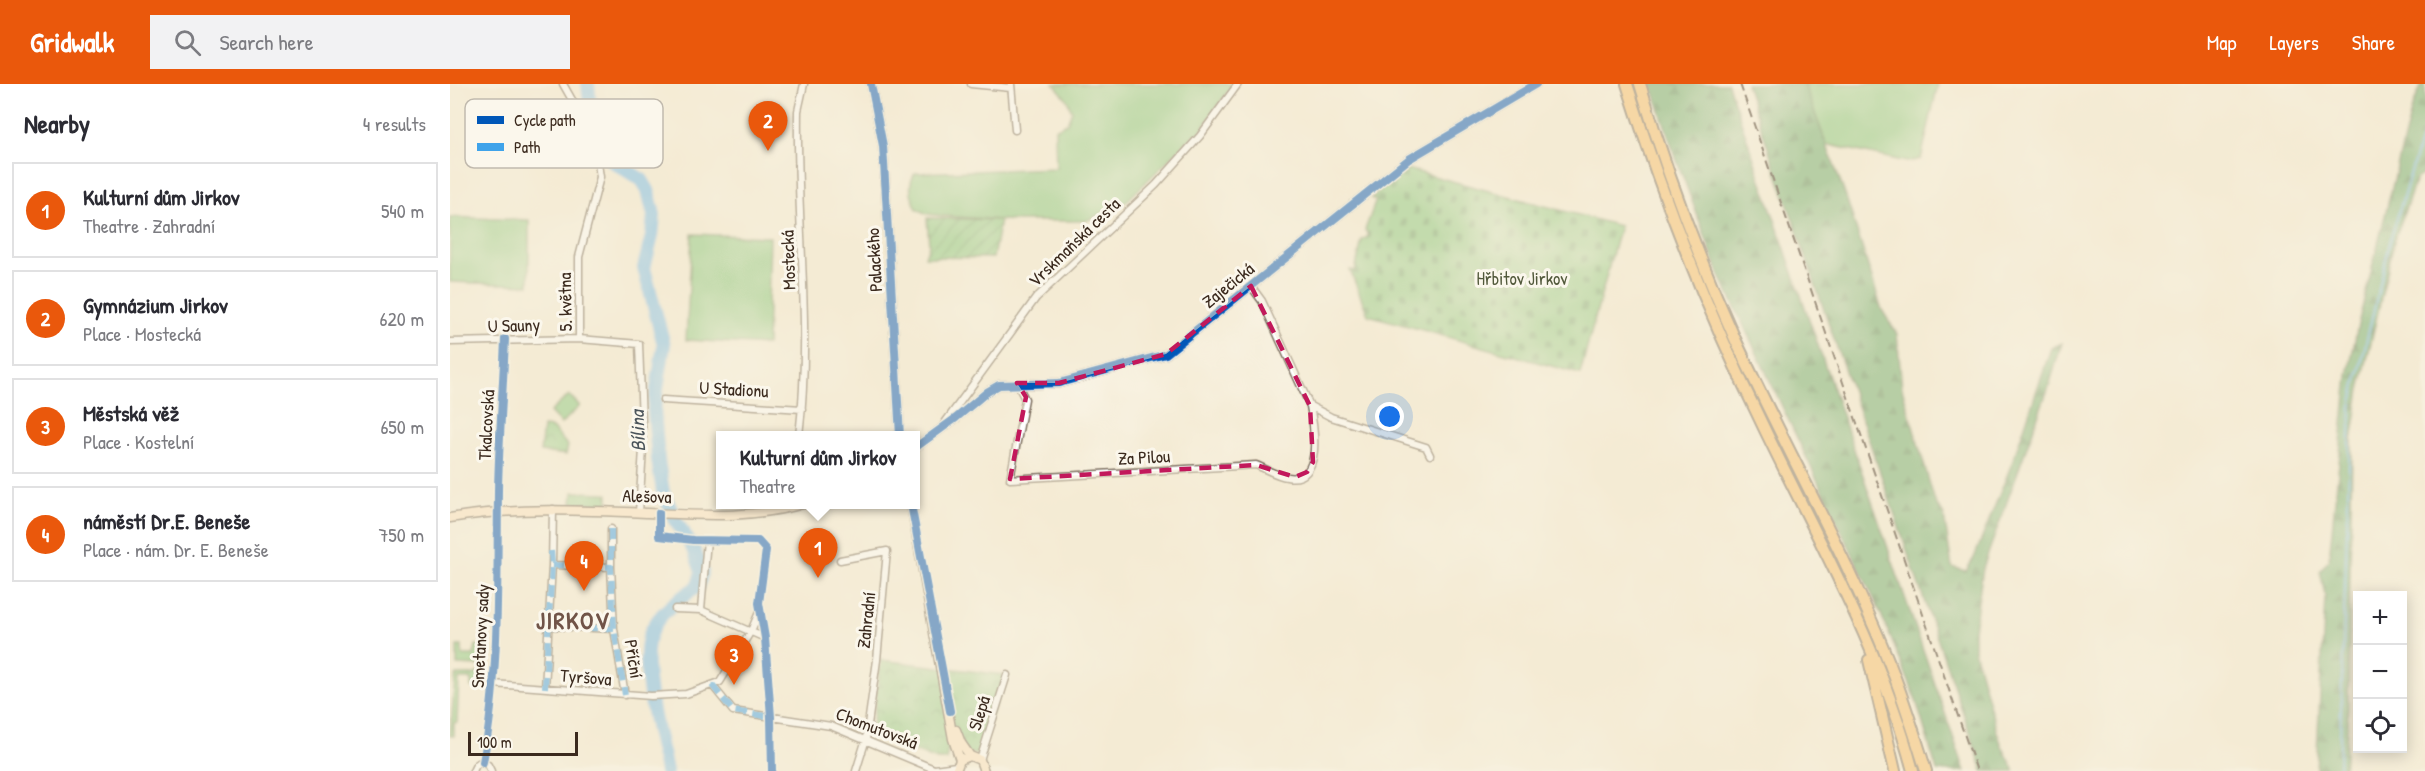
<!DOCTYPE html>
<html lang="en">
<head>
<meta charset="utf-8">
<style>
	body { margin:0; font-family:"Patrick Hand",sans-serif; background:#f2f2f3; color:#2b2b33 }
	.controls { position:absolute; right:18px; bottom:18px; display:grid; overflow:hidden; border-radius:0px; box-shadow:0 3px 15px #0003 }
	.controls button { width:54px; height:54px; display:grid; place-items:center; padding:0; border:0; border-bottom:2px solid #e1e1e2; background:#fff; color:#2b2b33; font:30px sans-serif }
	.scale { position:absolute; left:18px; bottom:15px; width:110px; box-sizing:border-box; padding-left:6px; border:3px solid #3b2a1e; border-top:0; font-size:16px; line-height:21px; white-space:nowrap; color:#3b2a1e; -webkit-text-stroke:4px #fbf7ec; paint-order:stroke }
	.you { position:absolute; left:940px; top:333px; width:21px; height:21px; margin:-15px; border:4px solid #fff; border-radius:50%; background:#1a73e8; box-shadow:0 0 0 9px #1a73e833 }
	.badge { display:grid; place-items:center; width:39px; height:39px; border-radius:50%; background:#ea580c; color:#fff; font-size:20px; font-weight:700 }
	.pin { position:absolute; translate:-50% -50px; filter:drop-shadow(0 2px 3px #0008) }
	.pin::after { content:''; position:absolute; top:32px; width:21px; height:18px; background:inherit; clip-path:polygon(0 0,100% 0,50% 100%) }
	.popup { position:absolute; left:266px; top:347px; width:204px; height:78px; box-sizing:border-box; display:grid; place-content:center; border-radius:0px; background:#fff; filter:drop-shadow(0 2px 4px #0005); font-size:20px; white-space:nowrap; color:#7c7c81 }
	.popup b { font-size:22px; color:#2b2b33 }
	.popup::after { content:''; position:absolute; left:50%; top:100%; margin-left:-12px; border:12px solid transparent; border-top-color:#fff }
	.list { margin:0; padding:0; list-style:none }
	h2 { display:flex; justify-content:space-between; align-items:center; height:78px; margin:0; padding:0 24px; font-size:26px }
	h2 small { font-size:20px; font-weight:400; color:#7c7c81 }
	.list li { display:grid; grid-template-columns:39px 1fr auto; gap:18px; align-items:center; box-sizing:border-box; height:96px; margin:0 12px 12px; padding:0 12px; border:2px solid #e1e1e2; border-radius:0px }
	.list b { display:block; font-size:22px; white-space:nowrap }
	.list p { margin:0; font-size:20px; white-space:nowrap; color:#7c7c81 }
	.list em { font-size:20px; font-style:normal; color:#7c7c81 }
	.icon { flex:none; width:33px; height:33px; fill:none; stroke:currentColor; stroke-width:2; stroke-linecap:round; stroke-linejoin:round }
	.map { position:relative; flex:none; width:1975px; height:687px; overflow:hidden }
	header { display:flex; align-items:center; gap:36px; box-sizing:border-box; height:84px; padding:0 30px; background:#ea580c; color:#fff }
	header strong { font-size:28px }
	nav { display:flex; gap:33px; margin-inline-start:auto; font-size:21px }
	.search { width:420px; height:54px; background:#f2f2f3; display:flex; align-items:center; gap:15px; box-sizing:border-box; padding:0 21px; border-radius:0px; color:#7c7c81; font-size:22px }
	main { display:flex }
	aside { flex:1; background:#fff }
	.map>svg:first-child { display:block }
</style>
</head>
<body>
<header>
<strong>Gridwalk</strong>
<div class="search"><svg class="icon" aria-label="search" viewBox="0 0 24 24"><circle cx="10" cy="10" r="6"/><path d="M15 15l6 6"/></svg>Search here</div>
<nav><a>Map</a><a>Layers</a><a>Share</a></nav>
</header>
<main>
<aside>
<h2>Nearby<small>4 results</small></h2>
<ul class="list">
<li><span class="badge">1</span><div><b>Kulturní dům Jirkov</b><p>Theatre · Zahradní</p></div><em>540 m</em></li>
<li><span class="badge">2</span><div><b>Gymnázium Jirkov</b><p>Place · Mostecká</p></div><em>620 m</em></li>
<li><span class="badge">3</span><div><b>Městská věž</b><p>Place · Kostelní</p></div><em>650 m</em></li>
<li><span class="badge">4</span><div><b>náměstí Dr.E. Beneše</b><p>Place · nám. Dr. E. Beneše</p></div><em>750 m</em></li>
</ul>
</aside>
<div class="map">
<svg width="1975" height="687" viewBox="0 0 1975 687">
	<defs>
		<pattern id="forest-firs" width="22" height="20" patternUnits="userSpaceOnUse" patternTransform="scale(1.5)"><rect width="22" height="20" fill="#6eac6d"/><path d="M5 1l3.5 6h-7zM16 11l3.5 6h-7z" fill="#5c8c59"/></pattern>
		<pattern id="cemetery-stones" width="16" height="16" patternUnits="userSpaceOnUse" patternTransform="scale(1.5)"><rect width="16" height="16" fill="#88c77e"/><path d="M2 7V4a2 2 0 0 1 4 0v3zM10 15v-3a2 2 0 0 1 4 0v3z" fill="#70a267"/></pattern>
		<pattern id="park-crowns" width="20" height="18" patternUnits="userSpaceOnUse" patternTransform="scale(1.5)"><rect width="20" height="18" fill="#88c77e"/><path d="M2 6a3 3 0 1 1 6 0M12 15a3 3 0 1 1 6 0" fill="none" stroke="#70a267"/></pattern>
		<pattern id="garden-furrows" width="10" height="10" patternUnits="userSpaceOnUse" patternTransform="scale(1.5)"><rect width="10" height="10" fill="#88c77e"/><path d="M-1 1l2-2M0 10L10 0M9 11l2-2" fill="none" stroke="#70a267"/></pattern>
		<pattern id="water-waves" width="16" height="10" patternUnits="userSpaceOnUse" patternTransform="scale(1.5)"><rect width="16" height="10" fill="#73baea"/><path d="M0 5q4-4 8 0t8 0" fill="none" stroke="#6097bd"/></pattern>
	</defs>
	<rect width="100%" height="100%" fill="#fbf7ec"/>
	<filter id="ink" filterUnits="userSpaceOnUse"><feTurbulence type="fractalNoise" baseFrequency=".0167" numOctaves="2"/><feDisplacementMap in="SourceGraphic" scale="12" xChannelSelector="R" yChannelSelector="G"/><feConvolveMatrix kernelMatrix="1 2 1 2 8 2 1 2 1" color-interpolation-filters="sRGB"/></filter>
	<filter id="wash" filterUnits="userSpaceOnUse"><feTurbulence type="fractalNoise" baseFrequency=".008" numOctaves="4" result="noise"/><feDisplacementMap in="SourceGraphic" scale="24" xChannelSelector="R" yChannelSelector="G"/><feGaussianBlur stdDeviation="1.35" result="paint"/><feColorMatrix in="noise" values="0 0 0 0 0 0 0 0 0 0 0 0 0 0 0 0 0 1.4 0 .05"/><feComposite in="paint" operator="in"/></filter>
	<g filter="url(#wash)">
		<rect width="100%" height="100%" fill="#f4ebd4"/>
		<!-- grass -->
		<path fill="#88c77e" stroke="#62784e" stroke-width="1.5" d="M604 0H783L748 51H744L676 118 636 137H567L493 132 477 130 467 125C461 112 457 102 465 89L606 84 605 45 617 39 622 27 616 14Z
			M1354 0H1488L1471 75 1457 78 1375 60Z
			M0 133 79 136V201L0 198Z
			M242 150 320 153 317 261 236 256Z
			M119 311 130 322 111 340 100 328Z
			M123 408 155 409 158 410V420L122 419Z
			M26 561 31 562 30 582 7 581V562H12V571H24Z
			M29 588 28 603H21V595H9L7 638 4 639V652H0L5 594 7 591H23Z"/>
		<!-- forest -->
		<path fill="url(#forest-firs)" stroke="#546b46" stroke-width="1.5" d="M1201 0H1278L1515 687H1487L1464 610 1430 528 1269 190 1223 66Z
			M1296 0H1354L1396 113 1432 226 1447 250 1452 304 1485 418 1494 431 1502 483 1516 487 1524 474 1562 379 1601 264 1612 259 1599 302 1533 484 1524 546V566L1547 648 1552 662 1565 687H1533Z
			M1972 0H1975V89L1966 95 1944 158 1910 306 1902 357 1898 638 1894 687H1866L1875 512 1870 487 1879 475 1898 291 1908 240 1961 27Z"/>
		<!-- cemetery -->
		<path fill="url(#cemetery-stones)" stroke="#62784e" stroke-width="1.5" d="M957 85 1170 142 1130 290 918 231 900 186 905 187 912 156 919 152 915 146 926 116 921 114Z"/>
		<!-- park -->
		<path fill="url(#park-crowns)" stroke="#62784e" stroke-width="1.5" d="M93 343 102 344 118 362 116 371 90 368Z
			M431 576 554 591 530 671 497 666V676H487L421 650Z"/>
		<!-- garden -->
		<path fill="url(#garden-furrows)" stroke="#62784e" stroke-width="1.5" d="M477 134 550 136 543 174 475 173 479 161Z"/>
		<!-- water -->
		<path fill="url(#water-waves)" stroke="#577284" stroke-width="1.5" d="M157 33 189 36V53L181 67 174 69C161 62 151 52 153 35Z"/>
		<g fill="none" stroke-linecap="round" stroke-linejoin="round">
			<!-- stream -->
			<path stroke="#73baea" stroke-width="2" d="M1889 687 1901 322 1942 150 1975 42"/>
			<!-- river -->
			<path stroke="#73baea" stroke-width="14" d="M138 0 140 20 152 65 162 77 192 96 198 106 204 131 202 152 194 184 214 261 204 325 208 376 213 408 226 437 245 468 252 488 248 502C230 514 208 529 200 550 189 582 209 653 216 687"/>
		</g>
	</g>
	<g filter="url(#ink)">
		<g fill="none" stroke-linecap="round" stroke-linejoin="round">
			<!-- street casing -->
			<g stroke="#7c6e5e" stroke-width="9">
				<path id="street" d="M113 0 134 37 147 73 150 93 129 173V255
					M521 0 561 4
					M561 0 565 46
					M801 202 812 217 860 322 881 333 976 363 980 371
					M0 258 129 255 189 260 193 365 189 428
					M567 300 575 315 560 395 806 381C816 385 827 392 837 393 874 400 864 342 860 322
					M213 316 352 325
					M494 340 586 214 706 101 750 52 788 0
					M349 352C362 243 346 135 348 27L354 0
					M209 429V452L243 456 308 457 316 466 309 519 315 554 321 633 322 687
					M161 445V483
					M390 476 437 467 427 576 416 655 406 687
					M102 481 161 483 164 545 175 611
					M225 525 251 526 257 456
					M251 526 315 554
					M99 542 164 545
					M43 600 201 612 236 610 270 598 301 547 310 526
					M262 601 283 627 381 642 484 685 506 682
					M95 604 102 481 103 425
					M530 676 557 591
					M33 678C50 589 47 496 48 406 49 356 53 306 55 255
					M23 687 26 681 30 678 38 681 41 687"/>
			</g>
			<!-- secondary casing -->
			<g stroke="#7c6e5e" stroke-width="11">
				<path id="secondary" d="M421 0 433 62 450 352
					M466 363 506 334 537 308 549 301 609 299 716 270 959 75 1086 0
					M461 420 503 655 510 676
					M0 434C66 423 131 426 197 429 250 431 302 435 353 420
					M506 646 511 659 520 672
					M506 687 510 676 520 672 530 676 534 687"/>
			</g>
			<!-- highway casing -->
			<g stroke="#7c6e5e" stroke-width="14">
				<path id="highway" d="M1177 0C1214 119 1260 234 1315 346 1369 458 1431 566 1463 687
					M1190 0C1216 87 1248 173 1285 255 1334 361 1392 463 1436 571 1452 609 1464 648 1476 687
					M1419 576 1445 687"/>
			</g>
			<!-- street -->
			<use href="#street" stroke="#fff" stroke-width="6"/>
			<!-- secondary -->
			<use href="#secondary" stroke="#fde5c5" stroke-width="8"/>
			<!-- highway -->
			<use href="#highway" stroke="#f9bf6d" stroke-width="10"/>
			<!-- rail -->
			<path stroke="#3b2a1e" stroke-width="2" stroke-dasharray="9 4.5" stroke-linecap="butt" d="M1290 0 1527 687"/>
			<!-- quiet -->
			<path stroke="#3fa3ea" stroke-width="6" stroke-dasharray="12 6" stroke-linecap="butt" d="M161 445V483
				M102 481 161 483 164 545 175 611
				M99 542 164 545
				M262 601 283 627 321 633
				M95 604 102 481 101 467"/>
			<!-- cycleway casing -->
			<g stroke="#fbf7ec" stroke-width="11">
				<path id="cycleway" d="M421 0 433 62 450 352
					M466 363 506 334 537 308 549 301 609 299 716 270 959 75 1086 0
					M461 420 500 627
					M209 429V452L243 456 308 457 316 466 309 519 315 554 321 633 322 687
					M33 678C50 589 47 496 48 406 49 356 53 306 55 255"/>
			</g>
			<!-- cycleway -->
			<use href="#cycleway" stroke="#0057b8" stroke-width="8"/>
		</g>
	</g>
	<!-- marked area -->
	<path d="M0 0H1975V687H0ZM801 202 860 322 863 378 857 388 845 393 806 381 560 395 576 313 567 299H609L716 270Z" fill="#f4ebd4" fill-opacity=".55" fill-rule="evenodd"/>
	<path fill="none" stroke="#c2185b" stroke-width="4.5" stroke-dasharray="12 8" stroke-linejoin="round" d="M801 202 860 322 863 378 857 388 845 393 806 381 560 395 576 313 567 299H609L716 270Z"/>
	<g text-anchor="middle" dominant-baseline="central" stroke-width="6" stroke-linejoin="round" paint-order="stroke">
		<!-- street labels -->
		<g font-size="18" fill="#3b2a1e" stroke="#fbf7ec">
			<text transform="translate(624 158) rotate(-44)">Vrskmaňská cesta</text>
			<text transform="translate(338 176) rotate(-92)">Mostecká</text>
			<text transform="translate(424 176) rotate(-93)">Palackého</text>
			<text transform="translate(778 201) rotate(-39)">Zaječická</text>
			<text transform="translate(115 218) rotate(-91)">5. května</text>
			<text transform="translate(64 241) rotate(-2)">U Sauny</text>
			<text transform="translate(284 305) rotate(3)">U Stadionu</text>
			<text transform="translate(36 341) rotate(-87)">Tkalcovská</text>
			<text transform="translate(694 373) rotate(-3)">Za Pilou</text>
			<text transform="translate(197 412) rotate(2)">Alešova</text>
			<text transform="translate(416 536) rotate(-84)">Zahradní</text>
			<text transform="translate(30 552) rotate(-87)">Smetanovy sady</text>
			<text transform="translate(184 575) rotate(81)">Příční</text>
			<text transform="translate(136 593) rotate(5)">Tyršova</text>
			<text transform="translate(529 629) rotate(-73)">Slepá</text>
			<text transform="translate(427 644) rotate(21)">Chomutovská</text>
		</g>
		<!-- park labels -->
		<g font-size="18" fill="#52593b" stroke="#fbf7ec">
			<text x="1072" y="194">Hřbitov Jirkov</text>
		</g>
		<!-- water labels -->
		<g font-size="20" font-style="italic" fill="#4c555b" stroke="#fbf7ec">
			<text transform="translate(187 347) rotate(-92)">Bílina</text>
		</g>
		<!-- district labels -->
		<g font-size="24" font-weight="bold" letter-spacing="1.5" fill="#715448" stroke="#fbf7ec">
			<text x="123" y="536">JIRKOV</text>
		</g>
	</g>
	<!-- legend -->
	<rect x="15" y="15" width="198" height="69" rx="9" fill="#fbf7ec" stroke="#c1baae" stroke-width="1.5"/>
	<rect x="27" y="32" width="27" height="8" fill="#0057b8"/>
	<rect x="27" y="59" width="27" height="8" fill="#3fa3ea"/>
	<g font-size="16" fill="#3b2a1e">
		<text x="64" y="42">Cycle path</text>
		<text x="64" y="69">Path</text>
	</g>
</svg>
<div class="controls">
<button>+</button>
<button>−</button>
<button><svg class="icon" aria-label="locate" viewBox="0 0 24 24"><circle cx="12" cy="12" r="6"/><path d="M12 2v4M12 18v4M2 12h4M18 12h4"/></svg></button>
</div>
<div class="scale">100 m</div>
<div class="you"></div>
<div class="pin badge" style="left:368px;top:494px">1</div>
<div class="popup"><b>Kulturní dům Jirkov</b>Theatre</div>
<div class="pin badge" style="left:318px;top:67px">2</div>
<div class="pin badge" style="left:284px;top:601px">3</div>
<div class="pin badge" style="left:134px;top:507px">4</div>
</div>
</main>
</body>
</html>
